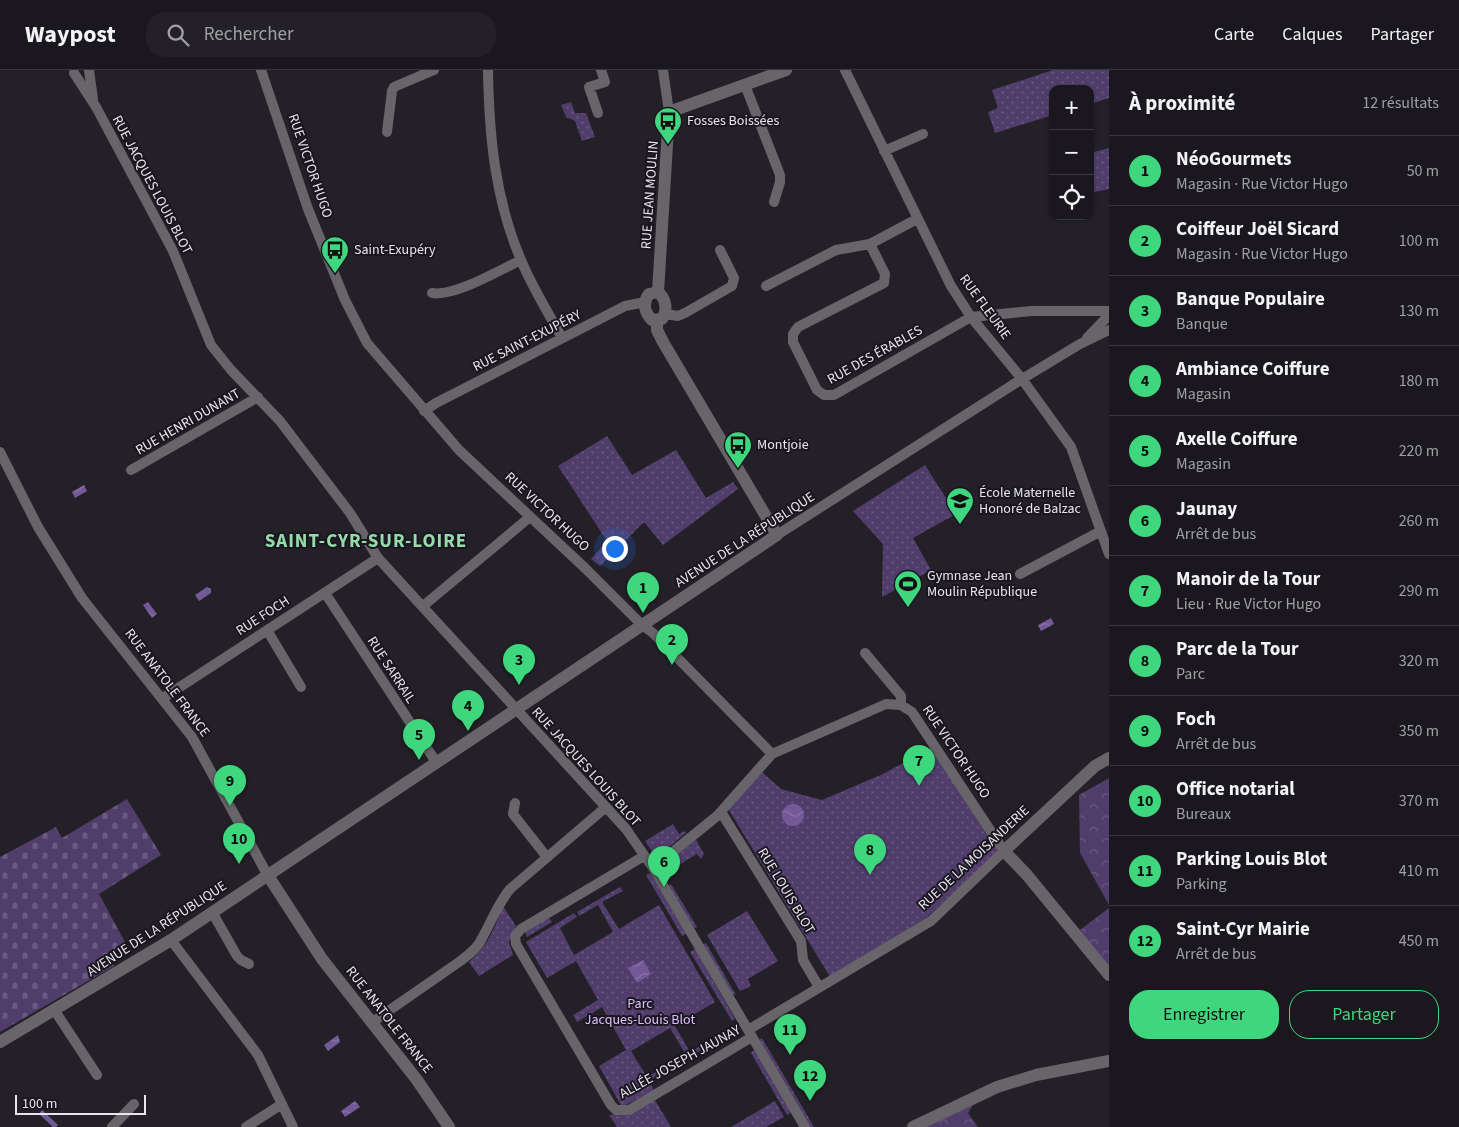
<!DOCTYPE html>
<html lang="fr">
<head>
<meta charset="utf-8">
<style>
	body { margin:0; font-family:"Source Sans 3",sans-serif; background:#232127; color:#f1f3f6 }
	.controls { position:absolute; right:15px; top:15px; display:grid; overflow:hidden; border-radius:10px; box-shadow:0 1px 4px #0004 }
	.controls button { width:45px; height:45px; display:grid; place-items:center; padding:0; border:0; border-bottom:1px solid #38373c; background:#1a181e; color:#f1f3f6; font:25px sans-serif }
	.scale { position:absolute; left:15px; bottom:12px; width:131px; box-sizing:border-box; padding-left:5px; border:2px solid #e8e6ec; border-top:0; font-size:14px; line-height:18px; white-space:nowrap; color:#e8e6ec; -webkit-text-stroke:4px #1a161f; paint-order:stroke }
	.you { position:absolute; left:614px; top:478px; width:18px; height:18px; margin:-12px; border:4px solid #fff; border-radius:50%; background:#1a73e8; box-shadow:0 0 0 8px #1a73e833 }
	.badge { display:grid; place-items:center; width:32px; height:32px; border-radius:50%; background:#3fd77d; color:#111; font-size:16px; font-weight:700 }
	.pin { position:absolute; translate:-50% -41px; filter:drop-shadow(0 1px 2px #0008) }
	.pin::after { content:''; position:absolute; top:26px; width:18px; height:15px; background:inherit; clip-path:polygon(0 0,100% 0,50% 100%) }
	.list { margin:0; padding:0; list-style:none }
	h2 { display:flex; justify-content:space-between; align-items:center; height:65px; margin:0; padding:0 20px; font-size:21px }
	h2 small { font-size:16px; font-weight:400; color:#9fa0a4 }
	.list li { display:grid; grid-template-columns:32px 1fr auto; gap:15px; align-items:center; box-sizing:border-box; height:70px; padding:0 20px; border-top:1px solid #38373c }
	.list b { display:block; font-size:19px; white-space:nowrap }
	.list p { margin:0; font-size:16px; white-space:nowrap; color:#9fa0a4 }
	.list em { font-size:16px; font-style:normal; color:#9fa0a4 }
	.actions { display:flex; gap:10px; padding:15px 20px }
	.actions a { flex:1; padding:11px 0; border:1px solid #3fd77d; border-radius:20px; text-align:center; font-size:18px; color:#3fd77d }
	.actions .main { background:#3fd77d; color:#111 }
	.icon { flex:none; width:28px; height:28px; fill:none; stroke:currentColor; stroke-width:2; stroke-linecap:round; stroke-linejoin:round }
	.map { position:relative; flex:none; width:1109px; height:1057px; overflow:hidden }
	header { display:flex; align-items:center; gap:30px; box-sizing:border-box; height:70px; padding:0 25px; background:#1a181e; border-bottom:1px solid #38373c }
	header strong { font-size:24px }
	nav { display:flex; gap:28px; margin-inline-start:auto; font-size:18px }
	.search { width:350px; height:45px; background:#232127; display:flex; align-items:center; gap:12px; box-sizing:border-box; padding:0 18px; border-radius:20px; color:#9fa0a4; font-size:19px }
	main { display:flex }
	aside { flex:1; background:#1a181e }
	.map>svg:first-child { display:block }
</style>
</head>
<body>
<header>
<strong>Waypost</strong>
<div class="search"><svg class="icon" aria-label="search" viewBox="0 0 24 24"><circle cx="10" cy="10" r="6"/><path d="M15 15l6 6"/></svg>Rechercher</div>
<nav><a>Carte</a><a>Calques</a><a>Partager</a></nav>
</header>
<main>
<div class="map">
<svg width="1109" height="1057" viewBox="0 0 1109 1057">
	<defs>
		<pattern id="grass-dots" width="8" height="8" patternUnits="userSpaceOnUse" patternTransform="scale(1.25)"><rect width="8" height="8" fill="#513d6b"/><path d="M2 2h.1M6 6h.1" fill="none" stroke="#6a5980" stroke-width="1.8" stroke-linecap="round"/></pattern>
		<pattern id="forest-crowns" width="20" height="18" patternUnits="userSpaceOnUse" patternTransform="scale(1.25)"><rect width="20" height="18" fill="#513d6b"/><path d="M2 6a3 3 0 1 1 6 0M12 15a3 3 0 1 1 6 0" fill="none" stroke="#6a5980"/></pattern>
		<pattern id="cemetery-stones" width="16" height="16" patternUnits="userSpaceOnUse" patternTransform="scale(1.25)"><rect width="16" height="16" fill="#513d6b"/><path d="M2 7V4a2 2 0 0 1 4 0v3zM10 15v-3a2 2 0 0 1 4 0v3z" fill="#6a5980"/></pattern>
		<pattern id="water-waves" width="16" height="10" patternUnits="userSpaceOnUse" patternTransform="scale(1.25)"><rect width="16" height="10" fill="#745999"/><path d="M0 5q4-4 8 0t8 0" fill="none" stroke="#8871a7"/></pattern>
	</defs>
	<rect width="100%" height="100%" fill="#232028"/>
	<!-- grass -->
	<path fill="url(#grass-dots)" d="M1053 0H1109V28L1090 34V19H1053V45L995 63 988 42 998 38 992 20Z
		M571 32 575 43H586L595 67 582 71 575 51 566 47 561 35Z
		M1109 78V119L1090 123V83Z
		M607 366 632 405 676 380 706 428 733 412 738 419 663 475 644 452 600 496 591 489 607 471 558 396Z
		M925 395 956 444 913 468 931 500 882 527 883 474 853 441Z
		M930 678 1000 780 926 848 830 907 729 740 761 701 781 719 822 730 883 704Z
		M673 754 679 764 685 761 686 763 660 784 653 783 645 771Z
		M696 770 704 784 701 789 697 784 670 800 667 793Z
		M650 803 686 864 682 866 646 805Z
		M671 814 697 857 693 859 668 816Z
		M620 817 623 821 602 832 619 859 659 835 715 932 675 956 690 982 711 970 713 973 669 1000 667 995 686 985 670 958 631 981 647 1007 664 997 667 1001 649 1011 654 1020 622 1037 599 996 626 980 602 937 577 952 573 945 598 930 576 891 547 908 526 872 574 843 577 847 560 858 574 885 613 862 598 835 579 846 577 842Z
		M503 836 516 856 509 872 513 885 479 906 469 892C488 876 495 858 503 836Z
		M747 841 778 891 748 909 751 916 740 921 707 865Z
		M548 847 552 852 527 867 524 860Z
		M706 873 736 925 732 924 702 875Z
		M695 879 735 949 732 951 690 882Z
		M762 968 814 1057H809L759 970Z
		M754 980 791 1043 787 1045 751 983Z
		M655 1030 671 1057H617L609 1045 620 1044Z
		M775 1031 784 1047 766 1057H731Z"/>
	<!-- forest -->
	<path fill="url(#forest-crowns)" d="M1109 708V835L1080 783 1079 725Z
		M1109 838V903L1076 863Z
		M973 1035 968 1043 978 1057H926Z"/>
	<!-- cemetery -->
	<path fill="url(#cemetery-stones)" d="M127 729 161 785 99 824 127 876 118 881 113 880 111 890 114 896 0 962V787L56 757 62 768Z"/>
	<!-- water -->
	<path fill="url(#water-waves)" d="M84 415 87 421 75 428 72 422Z
		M207 517 211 519V523L199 531 195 525Z
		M148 532 157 544 152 548 143 535Z
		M1051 548 1054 554 1041 561 1038 555Z
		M782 745a11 11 0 1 1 22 0a11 11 0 1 1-22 0Z
		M643 890 651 904 637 913 628 898Z
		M338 965 340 972 328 981 324 975Z
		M355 1031 360 1037 345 1047 341 1041Z
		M42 1040 58 1055 56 1057H53L39 1044Z"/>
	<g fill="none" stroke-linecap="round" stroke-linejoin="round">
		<!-- minor -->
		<path stroke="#67656a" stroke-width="10" d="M89 0 93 29
			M261 0 308 139 345 230 367 273 459 380 586 499 642 555 653 563 772 684
			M488 0C489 66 495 129 521 190 532 217 548 242 562 268
			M663 0 669 42
			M845 0 951 216 971 247 1022 309 1071 377 1109 484
			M74 3 96 37 173 181 211 275 231 300 280 351 350 443 378 488 626 759 653 798 805 1057
			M745 15 780 105V112L774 132
			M598 43 589 17 605 12 601 0
			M387 62 392 21 394 17 434 0
			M884 81 923 64
			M870 174 885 204 884 213 798 257 793 264V272L817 320 824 325H834L971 247 1032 241H1109
			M766 216 836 180 870 174 917 149
			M432 223C454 227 500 200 521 190
			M665 244 678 246 685 243 732 216 734 208 720 180
			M1087 268 1109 245
			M424 341 436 333 625 236 645 232
			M0 382 38 457 82 528 192 667 267 804
			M131 400 258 327
			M777 465 1022 309 1080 274 1109 260
			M1020 504 1101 461
			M325 523 436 692
			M423 536 530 447
			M267 560 301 617
			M865 583 901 626V635
			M163 628 378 488
			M515 733 513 744 546 786
			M721 742 801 871 803 890 819 917
			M644 786 521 859 515 866 516 874 611 1035 616 1040H629L752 967
			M653 798 717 746 772 684 886 634 901 635 912 642 1004 781 931 851 748 960
			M212 842 237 886 241 890 249 894
			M171 870 258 985 293 1057
			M55 941 97 1005
			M371 953 459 892C467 886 477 879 481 870 491 853 497 835 510 819L606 737
			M112 1057 134 1034
			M246 1057 282 1034"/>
		<!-- tertiary -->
		<path stroke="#67656a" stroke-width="12" d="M658 222 669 42 786 0
			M658 222C666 229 668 240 662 249L652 250C645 243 642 233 649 224Z
			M1109 688 1095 696 1004 781 1027 805 1109 905
			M267 804 322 889 417 1010 449 1057
			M0 972 171 870 777 465 663 272 657 260V250
			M913 1057 997 1017 1036 1005 1109 991"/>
	</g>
	<!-- icons -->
	<defs>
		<g id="bus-pin" transform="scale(1.4375)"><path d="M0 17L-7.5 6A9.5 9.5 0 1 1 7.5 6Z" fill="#3fd77d" stroke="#1a161f"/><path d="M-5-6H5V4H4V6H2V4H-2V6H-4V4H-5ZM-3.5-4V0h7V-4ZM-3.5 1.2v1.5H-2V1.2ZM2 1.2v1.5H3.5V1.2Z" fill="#111"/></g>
		<g id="school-pin" transform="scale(1.4375)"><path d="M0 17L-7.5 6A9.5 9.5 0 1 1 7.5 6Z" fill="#3fd77d" stroke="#1a161f"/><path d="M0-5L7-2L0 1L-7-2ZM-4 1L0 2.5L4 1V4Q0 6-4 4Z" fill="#111"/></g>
		<g id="stadium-pin" transform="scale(1.4375)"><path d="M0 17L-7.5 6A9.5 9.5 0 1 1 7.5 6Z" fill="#3fd77d" stroke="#1a161f"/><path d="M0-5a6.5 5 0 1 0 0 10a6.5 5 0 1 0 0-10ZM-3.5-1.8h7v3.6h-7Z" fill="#111"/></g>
	</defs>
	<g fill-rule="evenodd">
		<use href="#bus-pin" x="668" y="51"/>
		<use href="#bus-pin" x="335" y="180"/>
		<use href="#bus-pin" x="738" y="375"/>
		<use href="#school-pin" x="960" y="431"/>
		<use href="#stadium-pin" x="908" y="514"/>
	</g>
	<g text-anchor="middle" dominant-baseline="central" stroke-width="4" stroke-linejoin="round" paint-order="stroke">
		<!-- poi labels -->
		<g font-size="14" fill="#e8e6ec" stroke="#1a161f" text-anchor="start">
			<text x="687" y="51">Fosses Boissées</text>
			<text x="354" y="180">Saint-Exupéry</text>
			<text x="757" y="375">Montjoie</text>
			<text x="979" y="423">École Maternelle<tspan x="979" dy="16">Honoré de Balzac</tspan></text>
			<text x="927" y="506">Gymnase Jean<tspan x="927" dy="16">Moulin République</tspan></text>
		</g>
		<!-- street labels -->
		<g font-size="14" fill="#e8e6ec" stroke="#1a161f">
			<text transform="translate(310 96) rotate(71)">RUE VICTOR HUGO</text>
			<text transform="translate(152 115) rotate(62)">RUE JACQUES LOUIS BLOT</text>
			<text transform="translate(650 125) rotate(-86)">RUE JEAN MOULIN</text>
			<text transform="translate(985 237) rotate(54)">RUE FLEURIE</text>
			<text transform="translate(527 271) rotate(-27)">RUE SAINT-EXUPÉRY</text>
			<text transform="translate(875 285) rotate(-29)">RUE DES ÉRABLES</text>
			<text transform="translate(188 352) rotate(-30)">RUE HENRI DUNANT</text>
			<text transform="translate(547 442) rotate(43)">RUE VICTOR HUGO</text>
			<text transform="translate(745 470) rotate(-33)">AVENUE DE LA RÉPUBLIQUE</text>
			<text transform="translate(263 546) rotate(-33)">RUE FOCH</text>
			<text transform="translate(391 600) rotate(57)">RUE SARRAIL</text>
			<text transform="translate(167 613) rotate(53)">RUE ANATOLE FRANCE</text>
			<text transform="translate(956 682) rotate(56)">RUE VICTOR HUGO</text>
			<text transform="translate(586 697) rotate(48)">RUE JACQUES LOUIS BLOT</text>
			<text transform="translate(974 788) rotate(-43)">RUE DE LA MOISANDERIE</text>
			<text transform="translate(786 821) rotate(59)">RUE LOUIS BLOT</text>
			<text transform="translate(157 859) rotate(-33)">AVENUE DE LA RÉPUBLIQUE</text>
			<text transform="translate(389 950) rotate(52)">RUE ANATOLE FRANCE</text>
			<text transform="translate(680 992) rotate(-29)">ALLÉE JOSEPH JAUNAY</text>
		</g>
		<!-- park labels -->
		<g font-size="14" fill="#d8c2fa" stroke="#1a161f">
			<text x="640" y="934">Parc<tspan x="640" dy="16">Jacques-Louis Blot</tspan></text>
		</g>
		<!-- district labels -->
		<g font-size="19" font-weight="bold" letter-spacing="1" fill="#96dcaa" stroke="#1a161f">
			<text x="366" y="471">SAINT-CYR-SUR-LOIRE</text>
		</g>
	</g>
</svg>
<div class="controls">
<button>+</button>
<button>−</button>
<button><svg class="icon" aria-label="locate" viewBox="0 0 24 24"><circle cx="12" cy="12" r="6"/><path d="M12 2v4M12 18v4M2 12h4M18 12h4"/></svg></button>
</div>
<div class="scale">100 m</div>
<div class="you"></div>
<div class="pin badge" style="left:643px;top:543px">1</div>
<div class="pin badge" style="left:672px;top:595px">2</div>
<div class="pin badge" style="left:519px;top:615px">3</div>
<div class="pin badge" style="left:468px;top:661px">4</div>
<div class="pin badge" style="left:419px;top:690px">5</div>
<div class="pin badge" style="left:664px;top:817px">6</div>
<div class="pin badge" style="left:919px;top:716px">7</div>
<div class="pin badge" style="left:870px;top:805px">8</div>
<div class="pin badge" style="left:230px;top:736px">9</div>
<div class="pin badge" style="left:239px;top:794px">10</div>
<div class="pin badge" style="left:790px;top:985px">11</div>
<div class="pin badge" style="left:810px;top:1031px">12</div>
</div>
<aside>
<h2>À proximité<small>12 résultats</small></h2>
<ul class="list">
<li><span class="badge">1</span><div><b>NéoGourmets</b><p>Magasin · Rue Victor Hugo</p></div><em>50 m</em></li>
<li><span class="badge">2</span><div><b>Coiffeur Joël Sicard</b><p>Magasin · Rue Victor Hugo</p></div><em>100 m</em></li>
<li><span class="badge">3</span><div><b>Banque Populaire</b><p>Banque</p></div><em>130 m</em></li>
<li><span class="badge">4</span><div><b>Ambiance Coiffure</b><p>Magasin</p></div><em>180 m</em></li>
<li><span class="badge">5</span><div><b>Axelle Coiffure</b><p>Magasin</p></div><em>220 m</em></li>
<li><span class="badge">6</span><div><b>Jaunay</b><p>Arrêt de bus</p></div><em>260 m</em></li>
<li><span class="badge">7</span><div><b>Manoir de la Tour</b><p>Lieu · Rue Victor Hugo</p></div><em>290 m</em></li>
<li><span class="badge">8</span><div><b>Parc de la Tour</b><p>Parc</p></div><em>320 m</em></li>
<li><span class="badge">9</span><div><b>Foch</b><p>Arrêt de bus</p></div><em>350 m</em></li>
<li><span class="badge">10</span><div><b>Office notarial</b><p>Bureaux</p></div><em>370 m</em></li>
<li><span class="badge">11</span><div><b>Parking Louis Blot</b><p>Parking</p></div><em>410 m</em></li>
<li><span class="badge">12</span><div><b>Saint-Cyr Mairie</b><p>Arrêt de bus</p></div><em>450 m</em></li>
</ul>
<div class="actions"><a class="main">Enregistrer</a><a>Partager</a></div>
</aside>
</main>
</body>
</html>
